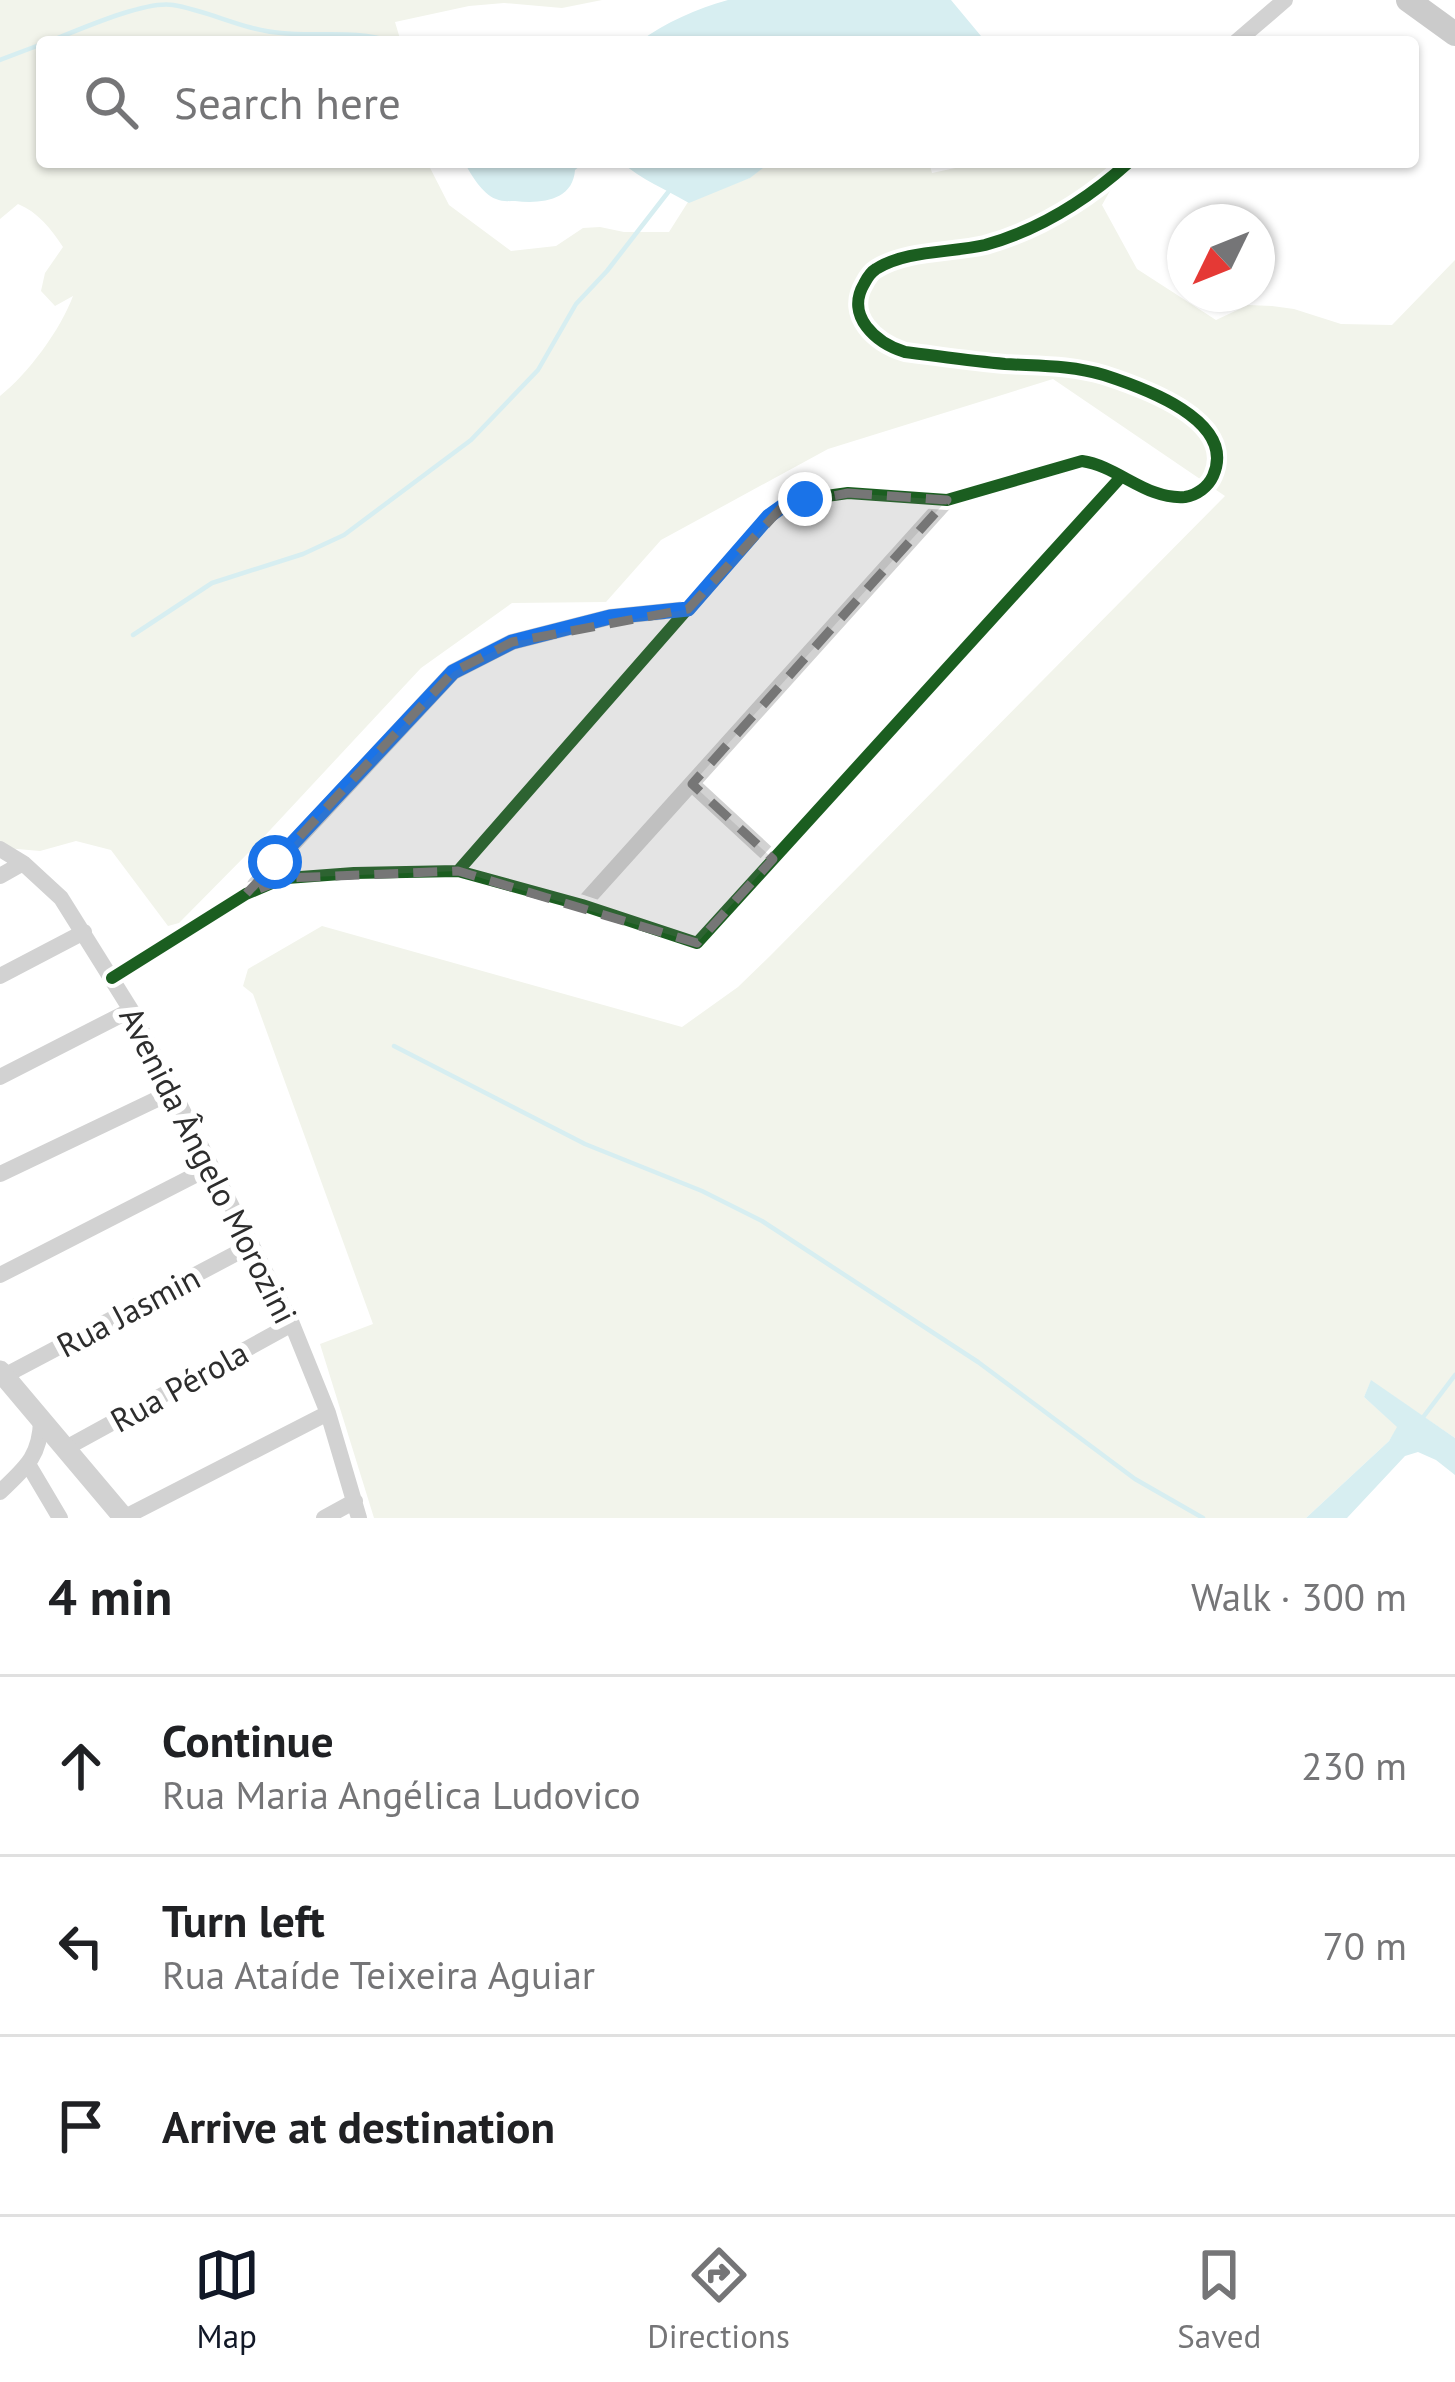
<!DOCTYPE html>
<html lang="en">
<head>
<meta charset="utf-8">
<style>
	body { margin:0; font-family:"PT Sans",sans-serif; background:#f6f6f6; color:#202124 }
	.compass { position:absolute; left:1167px; top:204px; width:108px; height:108px; border-radius:50%; background:#fff; box-shadow:0 3px 9px #0004; rotate:227deg }
	.stop { position:absolute; width:36px; height:36px; margin:-27px; border:9px solid #1a73e8; border-radius:50%; background:#fff }
	.stop.end { background:#1a73e8; border-color:#fff; box-shadow:0 3px 12px #0008 }
	.list { margin:0; padding:0; list-style:none }
	h2 { display:flex; justify-content:space-between; align-items:center; height:156px; margin:0; padding:0 48px; font-size:51px }
	h2 small { font-size:39px; font-weight:400; color:#757577 }
	.list li { display:grid; grid-template-columns:78px 1fr auto; gap:36px; align-items:center; box-sizing:border-box; height:180px; padding:0 48px; border-top:3px solid #e0e0e0 }
	.list b { display:block; font-size:45px; white-space:nowrap }
	.list p { margin:0; font-size:39px; white-space:nowrap; color:#757577 }
	.list em { font-size:39px; font-style:normal; color:#757577 }
	.icon { flex:none; width:66px; height:66px; fill:none; stroke:currentColor; stroke-width:2; stroke-linecap:round; stroke-linejoin:round }
	.map { position:relative; flex:none; width:1455px; height:1518px; overflow:hidden }
	.search { position:absolute; background:#fff; box-shadow:0 3px 9px #0004; left:36px; right:36px; top:36px; height:132px; display:flex; align-items:center; gap:30px; box-sizing:border-box; padding:0 42px; border-radius:12px; color:#757577; font-size:45px }
	.sheet { height:696px; background:#fff }
	nav { display:flex; justify-content:space-around; align-items:center; box-sizing:border-box; height:168px; border-top:3px solid #e0e0e0; background:#fff; font-size:33px; color:#757577 }
	nav a { display:grid; justify-items:center; gap:6px }
	nav .on { color:#111827 }
	.map>svg:first-child { display:block }
</style>
</head>
<body>
<div class="map">
<svg width="1455" height="1518" viewBox="0 0 1455 1518">
	<rect width="100%" height="100%" fill="#fff"/>
	<!-- green -->
	<path fill="#f2f4eb" d="M0 0H602L562 8 504 3 469 6 395 22 401 42H42V162H427L449 205 511 251 556 246 583 228 600 227 624 232H669L688 202 749 178 771 162H929L932 173 983 162H1110L1119 175 1102 205 1137 269 1216 320 1248 305 1272 306 1294 309 1341 324 1392 325 1455 260V1438L1371 1381 1364 1397 1398 1427 1389 1441 1306 1518H374L320 1344 373 1324 253 994 243 986 248 969 322 926 682 1027 738 987 771 955 1225 496 1053 379 828 449 661 540 606 602 512 603 421 668 258 843 179 923 168 926 111 850 76 841 40 851 6 848 0 844V396C28 374 61 329 73 296L55 306 41 291 45 273 63 247C51 229 38 212 18 204L0 219Z"/>
	<!-- water -->
	<path fill="#d7eef1" d="M728 0H951L986 42H639C666 22 696 9 728 0Z
		M464 162H585L575 170C573 201 540 204 515 201 509 201 502 202 496 199 482 194 471 174 464 162Z
		M621 162H771L750 178 689 203C665 189 642 180 621 162Z
		M1371 1380 1455 1438V1475L1436 1460 1418 1452 1405 1456 1347 1518H1306L1389 1441 1397 1427 1364 1397Z"/>
	<g fill="none" stroke-linecap="round" stroke-linejoin="round">
		<!-- stream -->
		<path stroke="#d7eef1" stroke-width="4.5" d="M48 42C76 31 145 0 173 5 210 11 243 30 281 33 320 37 354 29 393 42
			M0 60 42 44
			M133 635 212 583 303 554 344 535 471 440 538 370 576 304 607 271 669 191
			M394 1046 585 1144 702 1191 762 1221 978 1362 1135 1479 1203 1518
			M1421 1420 1455 1375"/>
		<!-- minor -->
		<path stroke="#d2d2d2" stroke-width="16" d="M1236 42 1285 0
			M692 784 773 859
			M0 849 23 863 61 898 131 1010 292 1324 328 1413 359 1518
			M458 871 769 516 783 506 805 499 848 493 947 500 1082 461C1118 466 1146 500 1185 497 1197 495 1208 487 1213 476 1238 420 1141 387 1104 375 1071 365 1039 366 1005 364 971 361 938 356 905 352 876 343 845 316 864 284 866 280 871 272 876 269 906 250 950 253 985 245 1039 230 1088 199 1129 162
			M0 876 23 863
			M255 885 453 672 512 642 610 617 688 609
			M582 905 947 500
			M0 976 84 932
			M112 978 246 894 272 883 287 878 354 873 458 871 582 905 697 943 1120 478
			M0 1077 131 1010
			M0 1174 174 1091
			M0 1275 211 1167
			M4 1376 252 1245
			M66 1448 292 1324
			M28 1464 60 1518
			M0 1492C25 1468 40 1457 41 1421
			M123 1518 328 1413
			M324 1518 355 1501"/>
		<!-- tertiary -->
		<path stroke="#d2d2d2" stroke-width="21" d="M0 1371 124 1518"/>
		<!-- secondary -->
		<path stroke="#cbcbcb" stroke-width="24" d="M1408 0 1455 34"/>
		<!-- cycleway casing -->
		<g stroke="#fff" stroke-width="20">
			<path id="cycleway" d="M458 871 769 516 783 506 805 499 848 493 947 500 1082 461C1118 466 1146 500 1185 497 1197 495 1208 487 1213 476 1238 420 1141 387 1104 375 1071 365 1039 366 1005 364 971 361 938 356 905 352 876 343 845 316 864 284 866 280 871 272 876 269 906 250 950 253 985 245 1039 230 1088 199 1129 162
				M112 978 246 894 272 883 287 878 354 873 458 871 582 905 697 943 1120 478"/>
		</g>
		<!-- cycleway -->
		<use href="#cycleway" stroke="#1b5e20" stroke-width="12"/>
	</g>
	<g fill="none" stroke-linecap="round" stroke-linejoin="round">
		<!-- route -->
		<path stroke="#1a73e8" stroke-width="15" d="M275 862 453 672 512 642 610 617 688 609 769 516 783 506 805 499"/>
	</g>
	<!-- marked area -->
	<path fill="#767676" fill-opacity="0.2" stroke="#767676" stroke-width="9" stroke-dasharray="24 15" stroke-linejoin="round" d="M848 493 947 500 692 784 773 859 697 943 458 871 287 878 246 894 453 672 512 642 688 609 783 506Z"/>
	<g text-anchor="middle" dominant-baseline="central" stroke-width="12" stroke-linejoin="round" paint-order="stroke">
		<!-- street labels -->
		<g font-size="33" fill="#2d2d2d" stroke="#fff">
			<text transform="translate(209 1165) rotate(63)">Avenida Ângelo Morozini</text>
			<text transform="translate(128 1311) rotate(-28)">Rua Jasmin</text>
			<text transform="translate(179 1386) rotate(-29)">Rua Pérola</text>
		</g>
	</g>
</svg>
<svg class="compass" viewBox="-18 -18 36 36"><path d="M0-13l5 13h-10z" fill="#e53935"/><path d="M0 13l5-13h-10z" fill="#757577"/></svg>
<div class="stop" style="left:275px;top:862px"></div>
<div class="stop end" style="left:805px;top:499px"></div>
<div class="search"><svg class="icon" aria-label="search" viewBox="0 0 24 24"><circle cx="10" cy="10" r="6"/><path d="M15 15l6 6"/></svg>Search here</div>
</div>
<section class="sheet">
<h2>4 min<small>Walk · 300 m</small></h2>
<ul class="list">
<li><svg class="icon" aria-label="ahead" viewBox="0 0 24 24"><path d="M12 20V5M6 11l6-6 6 6"/></svg><div><b>Continue</b><p>Rua Maria Angélica Ludovico</p></div><em>230 m</em></li>
<li><svg class="icon" aria-label="left" viewBox="0 0 24 24"><path d="M17 20v-9H6M10 6l-5 5 5 5"/></svg><div><b>Turn left</b><p>Rua Ataíde Teixeira Aguiar</p></div><em>70 m</em></li>
<li><svg class="icon" aria-label="arrive" viewBox="0 0 24 24"><path d="M6 21V4h12l-3 4 3 4H6"/></svg><div><b>Arrive at destination</b></div></li>
</ul>
</section>
<nav>
<a class="on"><svg class="icon" aria-label="map" viewBox="0 0 24 24"><path d="M3 6l6-2 6 2 6-2v14l-6 2-6-2-6 2zM9 4v14M15 6v14"/></svg>Map</a>
<a><svg class="icon" aria-label="directions" viewBox="0 0 24 24"><path d="M12 3l9 9-9 9-9-9zM9 14v-3h6M13 9l2 2-2 2"/></svg>Directions</a>
<a><svg class="icon" aria-label="saved" viewBox="0 0 24 24"><path d="M7 4h10v16l-5-4-5 4z"/></svg>Saved</a>
</nav>
</body>
</html>
